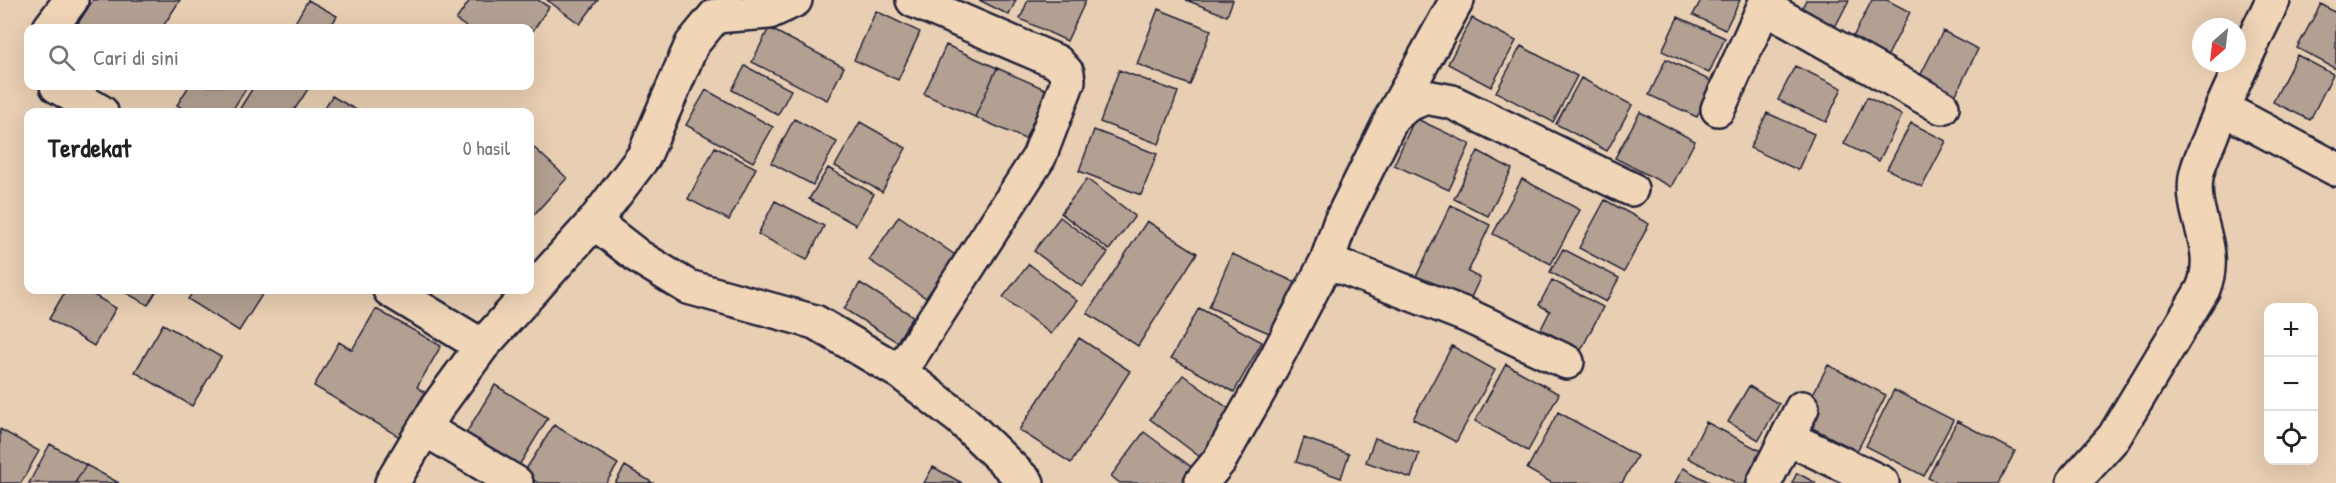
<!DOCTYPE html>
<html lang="id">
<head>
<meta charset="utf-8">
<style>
	body { margin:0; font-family:"Patrick Hand",sans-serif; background:#f2f2f2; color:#222 }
	.controls { position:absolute; right:18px; bottom:18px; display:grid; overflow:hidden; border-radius:12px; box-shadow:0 6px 24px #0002 }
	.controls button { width:54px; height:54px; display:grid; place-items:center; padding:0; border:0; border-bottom:2px solid #e0e0e0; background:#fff; color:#222; font:30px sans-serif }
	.compass { position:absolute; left:2192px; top:18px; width:54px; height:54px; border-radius:50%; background:#fff; box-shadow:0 6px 24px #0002; rotate:208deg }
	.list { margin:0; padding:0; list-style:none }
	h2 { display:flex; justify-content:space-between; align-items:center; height:78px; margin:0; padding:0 24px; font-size:26px }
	h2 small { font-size:20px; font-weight:400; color:#767676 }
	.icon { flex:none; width:33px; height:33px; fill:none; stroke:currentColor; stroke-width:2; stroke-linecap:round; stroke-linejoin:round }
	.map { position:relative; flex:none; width:2336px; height:483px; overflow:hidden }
	.search { position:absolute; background:#fff; box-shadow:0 6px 24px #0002; left:24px; top:24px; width:510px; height:66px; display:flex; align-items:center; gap:15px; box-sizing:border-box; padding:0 21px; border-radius:12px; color:#767676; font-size:22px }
	.panel { position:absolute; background:#fff; box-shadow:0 6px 24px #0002; left:24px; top:108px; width:510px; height:186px; border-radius:12px }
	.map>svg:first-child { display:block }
</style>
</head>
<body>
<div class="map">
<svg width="2336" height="483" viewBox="0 0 2336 483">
	<rect width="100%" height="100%" fill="#e8ceb2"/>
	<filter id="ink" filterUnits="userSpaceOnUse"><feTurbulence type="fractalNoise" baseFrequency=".0167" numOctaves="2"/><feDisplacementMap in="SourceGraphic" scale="12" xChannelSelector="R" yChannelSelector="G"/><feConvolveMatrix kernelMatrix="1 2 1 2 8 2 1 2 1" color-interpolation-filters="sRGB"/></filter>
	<g filter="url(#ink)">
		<!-- building -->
		<path fill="#b3a092" stroke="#22223b" stroke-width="1.5" d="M93 0H180L162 28H75Z
			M308 0 337 16 330 28H292Z
			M470 0H538L549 7 530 35V28H468L456 20Z
			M547 0H598L580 24Z
			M979 0H1016L1009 15Z
			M1028 0H1086L1067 41 1020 19Z
			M1186 0H1233L1227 16Z
			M1701 0H1740L1725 30 1693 15Z
			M1806 0H1849L1833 31 1799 14Z
			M1872 0H1887L1910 12 1886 59 1851 41Z
			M2321 4 2336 13V69L2297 48Z
			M1158 9 1211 30 1190 85 1137 64Z
			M876 11 920 32 898 80 854 60Z
			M1678 17 1725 38 1709 73 1662 51Z
			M1472 18 1516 41 1491 87 1448 64Z
			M769 28 844 67 827 100 752 62Z
			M1943 31 1978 49 1955 96 1919 78Z
			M946 45 997 68 975 117 924 94Z
			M1521 46 1577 76 1553 122 1496 92Z
			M2297 55 2333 74 2310 120 2273 102Z
			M1666 59 1713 82 1697 117 1649 95Z
			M745 66 791 90 778 115 732 90Z
			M1795 66 1842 88 1826 122 1778 100Z
			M997 68 1047 90 1025 139 975 117Z
			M1119 70 1178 92 1159 144 1100 122Z
			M1581 78 1632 105 1607 151 1556 124Z
			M189 86H248L231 112H188L177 105Z
			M254 86H310L293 112H243L239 110Z
			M706 90 773 127 753 162 686 125Z
			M332 96 360 112H322Z
			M1867 97 1902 115 1879 161 1844 144Z
			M1640 112 1695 141 1671 187 1615 158Z
			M1767 113 1814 134 1798 170 1750 148Z
			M1415 118 1470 144 1449 190 1394 165Z
			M794 119 837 142 813 185 771 163Z
			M860 122 906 148 882 192 835 166Z
			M1911 123 1946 141 1922 187 1887 169Z
			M1094 130 1157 154 1141 195 1079 171Z
			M530 144 567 178 530 219Z
			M715 147 756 168 729 220 688 199Z
			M1478 151 1512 169 1488 216 1454 199Z
			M828 168 874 194 856 225 809 199Z
			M1087 179 1135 216 1109 250 1061 213Z
			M1522 179 1580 210 1551 264 1493 234Z
			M1605 200 1649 224 1624 272 1579 248Z
			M775 201 824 226 807 260 758 234Z
			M1451 205 1490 225 1468 272 1480 278 1467 306 1414 281Z
			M899 216 955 255 926 298 869 260Z
			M1060 217 1108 253 1082 287 1034 251Z
			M1147 221 1197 253 1138 346 1087 313Z
			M1563 249 1619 278 1606 302 1550 272Z
			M1232 254 1299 284 1276 336 1209 307Z
			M1029 264 1077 301 1051 334 1003 297Z
			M1552 280 1603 307 1581 350 1541 329 1550 311 1539 305Z
			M860 283 913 316 897 342 844 309Z
			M66 290H85L116 308 94 346 49 319Z
			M121 290H157L148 305Z
			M194 290H265L239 331 188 299Z
			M1199 308 1262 342 1234 392 1171 358Z
			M376 309 441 346 417 387 429 395 403 439 314 386 339 342 352 350Z
			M163 324 221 357 192 406 135 372Z
			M1079 338 1130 371 1071 463 1019 430Z
			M1452 346 1495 370 1456 442 1413 419Z
			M1506 364 1559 394 1528 451 1475 421Z
			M1828 365 1886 395 1857 451 1799 421Z
			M1183 375 1233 412 1200 457 1150 419Z
			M495 385 548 418 518 467 465 435Z
			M1749 386 1779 404 1759 440 1728 422Z
			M1894 390 1953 420 1924 476 1866 446Z
			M1558 412 1637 456 1622 483H1552L1527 469Z
			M1957 421 2015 451 1999 483H1939L1928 478Z
			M1706 422 1765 453 1750 483H1736L1688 458Z
			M554 425 618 464 606 483H538L523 474Z
			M0 429 39 451 21 483H0Z
			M1144 432 1194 469 1184 483H1120L1111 476Z
			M1304 438 1349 454 1341 478 1296 462Z
			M1375 438 1419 454 1411 478 1366 462Z
			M50 444 86 465 75 483H29Z
			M86 465 119 483H75Z
			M625 466 653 483H615Z
			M933 467 962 483H924Z
			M1683 468 1711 483H1675Z
			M1797 473 1816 483H1792Z"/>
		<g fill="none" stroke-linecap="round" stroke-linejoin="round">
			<!-- minor casing -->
			<g stroke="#22223b" stroke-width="38">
				<path id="minor" d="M1764 7 1942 107
					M50 28 71 0
					M57 86 101 112
					M2222 108 2336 169
					M1718 109 1767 0
					M1392 117 1457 0
					M594 222 639 257 688 287 815 322 900 372 961 419 1027 483
					M1327 261 1466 315 1567 362
					M390 290 482 346
					M900 372 1039 157 1068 81 1067 73 1057 62 913 0
					M425 429 516 483
					M1788 438 1882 483
					M392 483 438 406 482 346 594 222 644 156 692 44 715 16 769 12 795 0
					M1201 483 1219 461 1260 389 1327 261 1340 223 1392 118 1407 105 1426 97 1452 102 1631 189
					M1764 483 1802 408
					M2073 483 2114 437 2203 289C2220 247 2190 217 2196 177 2198 164 2205 150 2210 138 2228 91 2251 46 2273 0"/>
			</g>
			<!-- minor -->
			<use href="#minor" stroke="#f0d5b7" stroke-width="33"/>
		</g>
	</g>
</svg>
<div class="controls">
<button>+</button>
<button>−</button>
<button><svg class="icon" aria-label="locate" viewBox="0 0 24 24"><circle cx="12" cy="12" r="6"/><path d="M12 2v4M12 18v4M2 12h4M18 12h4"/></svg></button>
</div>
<svg class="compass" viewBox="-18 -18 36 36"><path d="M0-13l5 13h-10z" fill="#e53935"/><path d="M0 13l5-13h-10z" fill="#767676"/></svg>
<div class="search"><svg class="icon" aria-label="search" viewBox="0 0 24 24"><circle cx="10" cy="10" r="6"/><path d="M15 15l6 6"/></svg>Cari di sini</div>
<section class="panel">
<h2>Terdekat<small>0 hasil</small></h2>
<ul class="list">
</ul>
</section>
</div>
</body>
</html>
